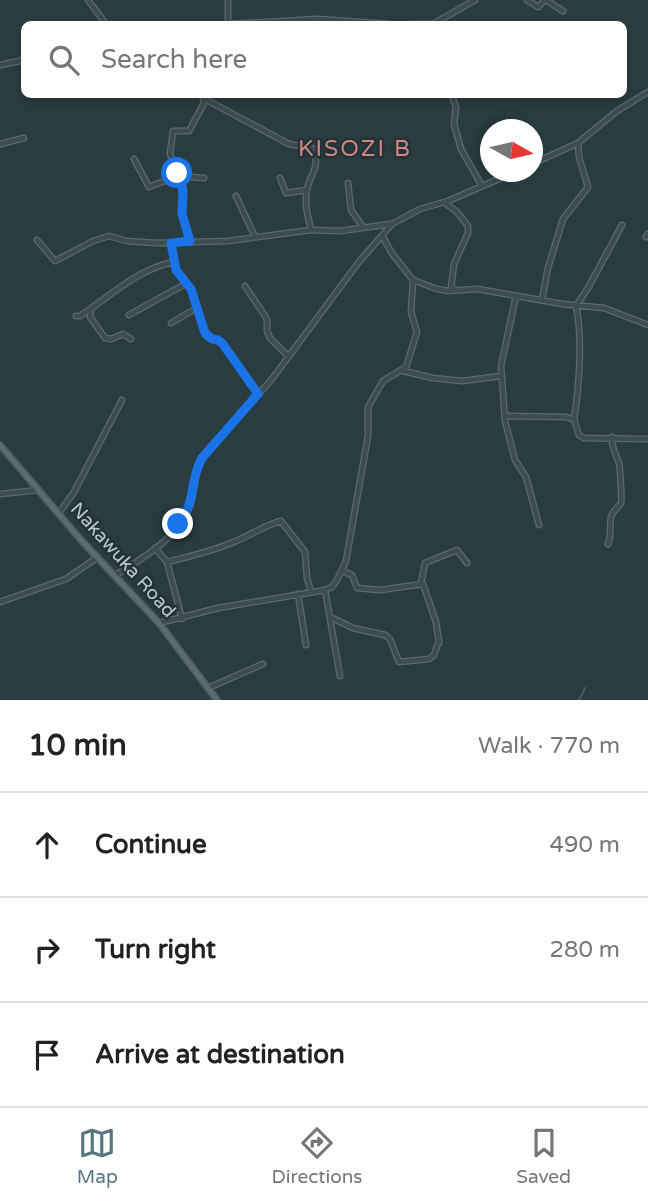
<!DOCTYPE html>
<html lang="en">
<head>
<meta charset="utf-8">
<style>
	body { margin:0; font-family:"Varela Round",sans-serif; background:#f6f6f6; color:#222 }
	.compass { position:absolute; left:480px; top:119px; width:63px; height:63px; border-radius:50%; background:#fff; box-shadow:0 4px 10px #0003; rotate:98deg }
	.stop { position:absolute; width:21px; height:21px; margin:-16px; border:5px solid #1a73e8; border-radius:50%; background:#fff }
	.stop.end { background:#1a73e8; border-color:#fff; box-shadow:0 2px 7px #0008 }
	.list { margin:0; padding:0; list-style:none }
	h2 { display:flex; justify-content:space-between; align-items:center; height:91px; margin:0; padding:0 28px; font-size:30px }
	h2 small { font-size:23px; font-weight:400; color:#767676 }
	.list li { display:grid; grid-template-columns:46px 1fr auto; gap:21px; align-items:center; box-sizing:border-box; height:105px; padding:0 28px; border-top:2px solid #e0e0e0 }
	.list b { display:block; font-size:26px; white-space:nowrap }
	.list em { font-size:23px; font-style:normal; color:#767676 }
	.icon { flex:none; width:38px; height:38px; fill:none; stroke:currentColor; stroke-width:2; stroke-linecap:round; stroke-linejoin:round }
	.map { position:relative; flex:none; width:648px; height:700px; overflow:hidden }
	.search { position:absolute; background:#fff; box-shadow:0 4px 10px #0003; left:21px; right:21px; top:21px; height:77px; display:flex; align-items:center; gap:18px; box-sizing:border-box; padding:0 24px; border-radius:10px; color:#767676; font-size:26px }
	.sheet { height:406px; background:#fff }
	nav { display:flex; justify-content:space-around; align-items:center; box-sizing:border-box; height:98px; border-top:2px solid #e0e0e0; background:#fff; font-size:19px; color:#767676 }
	nav a { display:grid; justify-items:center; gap:4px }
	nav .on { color:#58767f }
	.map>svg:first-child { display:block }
</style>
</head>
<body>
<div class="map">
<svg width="648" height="700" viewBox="0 0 648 700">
	<rect width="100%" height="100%" fill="#293c40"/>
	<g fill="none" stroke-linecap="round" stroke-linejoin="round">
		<!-- stream -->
		<path stroke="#3e5e66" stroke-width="2" d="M579 700 585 688"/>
		<!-- minor casing -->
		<g stroke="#5b6a6e" stroke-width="7">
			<path id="minor" d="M88 0 106 24
				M228 0V24
				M527 0 538 7 545 0
				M546 0 563 11
				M231 24 317 19 389 24
				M411 24H433L475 0
				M0 65 24 60
				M157 94H188
				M451 94 456 107 454 124 461 149 482 186
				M0 144 24 138
				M134 159 149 187 175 177 177 173
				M532 164 578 143 617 111 648 92
				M180 176 204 178
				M280 178 286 193 307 190
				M348 183 351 210 363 227
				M236 196 255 237
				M445 203 457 212 468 226V233L454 264 451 288 457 290
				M383 237 391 252 413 280 437 289 448 291 478 289 562 304 604 308 648 325
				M646 237 648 234
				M37 240 55 261 93 241 109 236 127 241 156 243 228 241 311 230 340 231 391 224
				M190 241 182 214 183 186 170 154 173 131H189L204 103 203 98 289 144 312 148C322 168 310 172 307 190 304 203 308 217 311 230
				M171 243 176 270 191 289 205 333 207 337 223 343 258 394
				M245 286 267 319V331L270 338 288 356
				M516 296 501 366 505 421 515 460 526 477 539 525
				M542 300 548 268 563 219 588 187 579 157 578 143
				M91 310 90 317 105 338 111 339 123 334 131 339
				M129 315 187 283
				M76 316H80C109 297 139 268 174 262
				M171 323 197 308
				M403 371 433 378 462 381 501 376
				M505 416 566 417 574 420 579 435 584 438 648 439
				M574 420C579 387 583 337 576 306L588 288 622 225
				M0 494 39 490
				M59 513 74 492 122 400
				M608 544C612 535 609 526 611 517 613 510 618 508 621 503 622 499 620 468 619 463 616 454 611 447 612 437
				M155 548 167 562 182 619
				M167 562C191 556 214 551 236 541 251 535 265 525 281 521L305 552 307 578 311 592
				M343 571 352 575 357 588 380 590 423 584 436 622 439 643
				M114 576C142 559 178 538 190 506 196 491 193 473 202 458L272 379 358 263 392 224 420 209 448 201 515 172
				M421 583 425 563 457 550 467 563
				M325 590 340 676
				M298 594 306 645
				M0 602 66 579 98 557
				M330 617 353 628 385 635 390 639 399 662 429 659 434 655 439 640
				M159 623 218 608 325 590 332 587 337 580 346 561 368 436V407L383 381 406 367 417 332 411 312 413 280
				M208 688 263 664"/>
		</g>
		<!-- major casing -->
		<g stroke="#4a595d" stroke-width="8">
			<path id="major" d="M0 445 81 540 159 623 217 700"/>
		</g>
		<!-- minor -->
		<use href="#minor" stroke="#3d4c50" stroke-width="4.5"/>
		<!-- major -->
		<use href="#major" stroke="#5b6c70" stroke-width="5"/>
	</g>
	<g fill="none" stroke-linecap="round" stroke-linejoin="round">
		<!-- route -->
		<path stroke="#1a73e8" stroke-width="9" d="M177 173 183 191 182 214 190 241 171 243 176 270 191 289 205 333 212 339 218 340 222 343 258 394 202 458C189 481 197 502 178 524"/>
	</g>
	<g text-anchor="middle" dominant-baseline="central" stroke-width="5" stroke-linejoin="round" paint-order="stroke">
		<!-- street labels -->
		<g font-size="19" fill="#bac7cb" stroke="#223236">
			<text transform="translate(123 560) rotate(48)">Nakawuka Road</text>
		</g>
		<!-- quarter labels -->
		<g font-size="23" letter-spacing="2" fill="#d38580" stroke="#223236">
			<text x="355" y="149">KISOZI B</text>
		</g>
	</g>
</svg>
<svg class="compass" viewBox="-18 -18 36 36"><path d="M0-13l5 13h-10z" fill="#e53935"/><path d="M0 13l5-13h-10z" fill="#767676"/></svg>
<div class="stop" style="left:177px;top:173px"></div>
<div class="stop end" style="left:178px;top:524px"></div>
<div class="search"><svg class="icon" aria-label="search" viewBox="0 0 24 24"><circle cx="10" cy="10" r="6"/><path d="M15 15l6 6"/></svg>Search here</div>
</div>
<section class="sheet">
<h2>10 min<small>Walk · 770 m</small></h2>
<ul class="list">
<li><svg class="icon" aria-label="ahead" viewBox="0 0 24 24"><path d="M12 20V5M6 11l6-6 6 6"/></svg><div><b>Continue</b></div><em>490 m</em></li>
<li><svg class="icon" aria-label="right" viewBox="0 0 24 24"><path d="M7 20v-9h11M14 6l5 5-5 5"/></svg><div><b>Turn right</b></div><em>280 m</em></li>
<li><svg class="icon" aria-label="arrive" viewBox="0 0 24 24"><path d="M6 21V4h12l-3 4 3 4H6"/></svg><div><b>Arrive at destination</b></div></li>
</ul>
</section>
<nav>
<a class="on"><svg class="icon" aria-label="map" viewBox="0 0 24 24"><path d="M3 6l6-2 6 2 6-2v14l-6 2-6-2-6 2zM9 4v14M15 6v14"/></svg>Map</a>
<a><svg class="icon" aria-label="directions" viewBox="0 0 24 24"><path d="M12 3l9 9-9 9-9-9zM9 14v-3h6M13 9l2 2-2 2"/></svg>Directions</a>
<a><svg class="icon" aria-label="saved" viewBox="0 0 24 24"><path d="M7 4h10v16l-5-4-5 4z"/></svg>Saved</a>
</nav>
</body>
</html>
